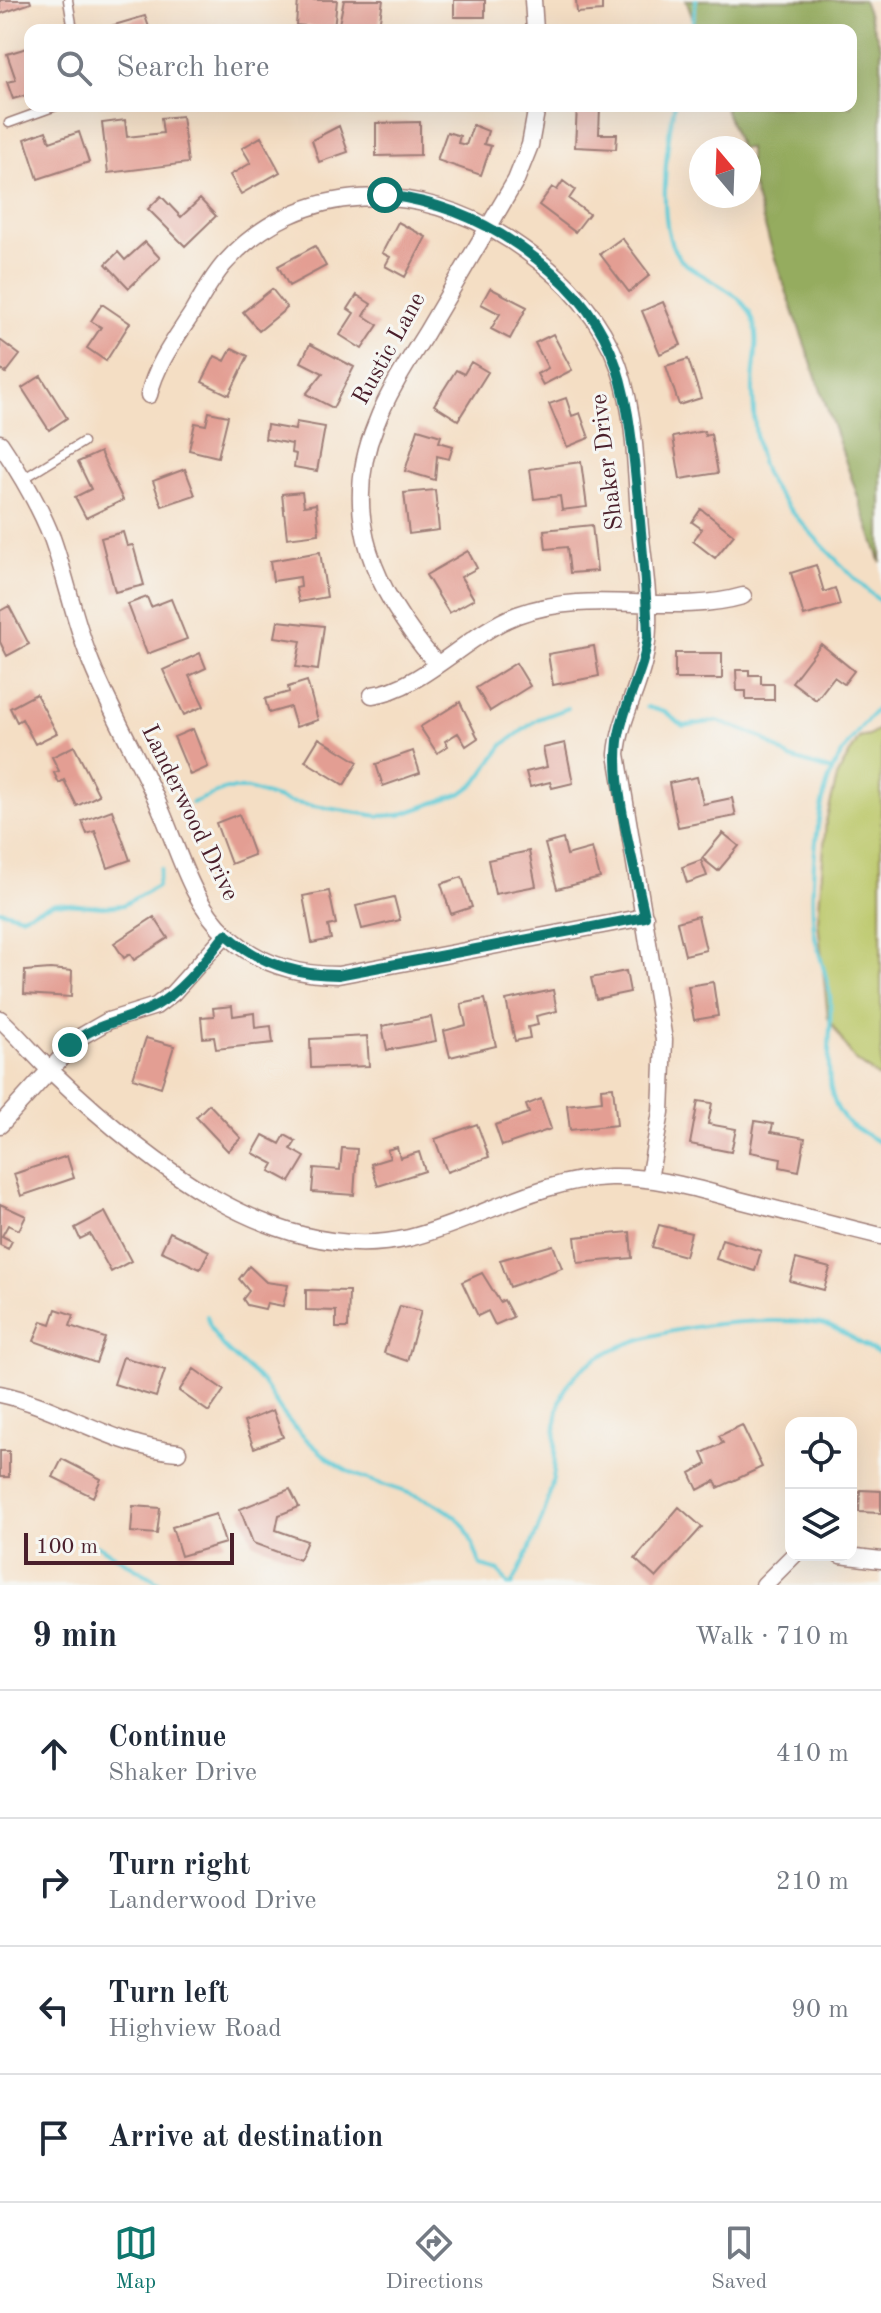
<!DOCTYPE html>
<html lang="en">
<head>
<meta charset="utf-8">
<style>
	body { margin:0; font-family:"Old Standard TT",serif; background:#f6f6f7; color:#1f2937 }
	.controls { position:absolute; right:24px; bottom:24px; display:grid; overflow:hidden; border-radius:16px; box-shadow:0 8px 32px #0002 }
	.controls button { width:72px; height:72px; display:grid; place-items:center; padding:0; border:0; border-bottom:2px solid #e0e1e3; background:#fff; color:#1f2937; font:40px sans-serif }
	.compass { position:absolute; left:689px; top:136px; width:72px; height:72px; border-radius:50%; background:#fff; box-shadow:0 8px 32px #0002; rotate:341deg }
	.scale { position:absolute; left:24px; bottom:20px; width:210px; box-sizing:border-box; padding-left:8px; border:4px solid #4a1f2b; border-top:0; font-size:22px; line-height:28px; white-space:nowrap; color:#4a1f2b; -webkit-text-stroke:6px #f6f6f2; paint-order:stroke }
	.stop { position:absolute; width:24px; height:24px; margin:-18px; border:6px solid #0f766e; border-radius:50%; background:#fff }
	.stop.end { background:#0f766e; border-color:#fff; box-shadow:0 2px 8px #0008 }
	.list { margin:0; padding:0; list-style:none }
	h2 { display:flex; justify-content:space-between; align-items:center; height:104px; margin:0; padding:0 32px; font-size:34px }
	h2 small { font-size:26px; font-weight:400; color:#747a83 }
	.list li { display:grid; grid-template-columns:52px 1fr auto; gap:24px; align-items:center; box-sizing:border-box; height:128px; padding:0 32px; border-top:2px solid #e0e1e3 }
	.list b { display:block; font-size:30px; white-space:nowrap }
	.list p { margin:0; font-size:26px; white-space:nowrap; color:#747a83 }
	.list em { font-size:26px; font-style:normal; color:#747a83 }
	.icon { flex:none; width:44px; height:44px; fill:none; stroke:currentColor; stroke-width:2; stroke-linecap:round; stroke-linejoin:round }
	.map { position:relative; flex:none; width:881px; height:1585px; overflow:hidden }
	.search { position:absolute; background:#fff; box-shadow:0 8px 32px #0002; left:24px; right:24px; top:24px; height:88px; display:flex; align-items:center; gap:20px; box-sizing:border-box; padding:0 28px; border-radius:16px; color:#747a83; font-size:30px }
	.sheet { height:616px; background:#fff }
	nav { display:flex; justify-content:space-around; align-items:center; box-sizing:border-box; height:112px; border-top:2px solid #e0e1e3; background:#fff; font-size:22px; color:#747a83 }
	nav a { display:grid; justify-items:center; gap:4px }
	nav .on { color:#0f766e }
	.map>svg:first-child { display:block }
</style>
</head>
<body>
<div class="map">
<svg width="881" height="1585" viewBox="0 0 881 1585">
	<rect width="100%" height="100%" fill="#f6f6f2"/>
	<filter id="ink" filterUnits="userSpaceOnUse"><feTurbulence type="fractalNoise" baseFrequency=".0125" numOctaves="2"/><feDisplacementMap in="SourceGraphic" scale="16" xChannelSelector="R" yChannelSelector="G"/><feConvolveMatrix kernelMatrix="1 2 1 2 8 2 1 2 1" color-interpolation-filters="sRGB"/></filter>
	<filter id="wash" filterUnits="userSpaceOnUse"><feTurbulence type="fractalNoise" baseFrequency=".006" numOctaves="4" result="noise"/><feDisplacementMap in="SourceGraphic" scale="32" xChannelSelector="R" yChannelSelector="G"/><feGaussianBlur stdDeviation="1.8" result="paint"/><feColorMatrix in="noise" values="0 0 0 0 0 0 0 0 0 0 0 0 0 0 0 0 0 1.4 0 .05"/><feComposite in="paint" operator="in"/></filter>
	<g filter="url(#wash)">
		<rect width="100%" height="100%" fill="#f4dec4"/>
		<!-- green -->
		<path fill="#bcc86a" stroke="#83744a" stroke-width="2" d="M881 727V1079L854 1059 828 1018 818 920 826 821 838 774 859 738 869 736Z"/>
		<!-- forest -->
		<path fill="#95ac5e" stroke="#706644" stroke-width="2" d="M686 0H863L881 47V563L773 253 749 174V148H740L724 106H851V30H697Z"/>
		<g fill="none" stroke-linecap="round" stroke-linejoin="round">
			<!-- stream -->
			<path stroke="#5ecad6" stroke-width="4" d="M692 30 696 0
				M674 106C667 141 654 234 682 261 701 278 737 289 750 313 763 338 752 364 753 391 754 419 755 456 769 481 784 508 856 582 881 602
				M881 704C863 724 847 743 834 767 815 805 810 888 814 930 817 953 827 973 830 996 834 1033 816 1096 850 1124 859 1131 871 1137 881 1143
				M647 707 665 712 683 726 718 721 761 737 790 758 832 771
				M192 803 226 789H248L289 802 378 816 400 815 462 793 476 783 504 744 538 719 568 708
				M0 910 21 916 55 903 103 907 123 905 157 886 161 869
				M207 1316C215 1348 238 1358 260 1380 268 1389 274 1401 281 1411 295 1430 315 1448 333 1462 367 1488 439 1491 464 1526 471 1537 476 1553 481 1566L499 1571 508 1585
				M97 1545 163 1585
				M512 1585C530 1549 548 1513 554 1472 557 1445 552 1419 563 1394 592 1326 758 1314 821 1324 842 1328 861 1346 881 1354"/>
		</g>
		<g id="blocks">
			<!-- building -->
			<path fill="#e39e93" d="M0 0H30L31 3 0 14Z
				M298 0H337L334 29 296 25Z
				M344 0H383L379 26 355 30 339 24Z
				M454 0H485V17H454Z
				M576 0H602V11L577 13Z
				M145 16 150 30H112L111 26Z
				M30 47V94L13 99 7 82 16 80 7 54Z
				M577 106H600L599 134H617L616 149 575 147Z
				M182 116 188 163 108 173 102 123 125 120 127 137 163 133 161 118Z
				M420 122V155L376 156V123Z
				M473 125 488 131 484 144 491 146 481 175 437 160 447 132 460 136 458 143 466 145Z
				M339 126 348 152 319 162 312 140Z
				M46 131 50 142 79 132 89 162 38 179 25 139Z
				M261 137 280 172 241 194 230 175 251 163 242 148Z
				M563 181 575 190 569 199 589 214 575 232 539 205 552 187 557 190Z
				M161 196 181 217 200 199 216 216 185 246 148 209Z
				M398 222 426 237 405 277 385 266 390 257 382 253Z
				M622 238 650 275 629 292 600 254Z
				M145 242 160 258 129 288 106 264 118 252 125 260Z
				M315 246 326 266 289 286 278 266Z
				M490 288 527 307 510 339 491 329 500 314 481 304Z
				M272 289 287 308 259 331 243 312Z
				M357 295 371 304 364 316 378 325 362 349 340 335 354 313 348 309Z
				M663 302 681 345 660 354 642 311Z
				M102 304 130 323 106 361 87 348 101 327 91 321Z
				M553 334 572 370 543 385 537 374 548 368 535 343Z
				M0 340 20 355 6 373 0 368Z
				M310 344 354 367 333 408 306 394 323 373 301 362Z
				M232 348 248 356 229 395 202 382 215 356 225 361Z
				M688 359 701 398 679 405 666 366Z
				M471 362 488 372 458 420 434 405 456 370 464 374Z
				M41 376 67 418 49 430 22 388Z
				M566 398 572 416 580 413 589 438 567 447 549 404Z
				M209 412 228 416 218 457 189 450 195 423 206 425Z
				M296 422 325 427 317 471 294 467 296 454 291 453 292 444 265 439 267 425 295 430Z
				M418 429 441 436 439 442 453 446 449 459 437 456 435 480 405 471Z
				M704 431 705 436 711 434 718 473 680 479 673 437Z
				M100 452 123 500 86 518 75 497 91 489 78 462Z
				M581 462 587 507 562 510 560 496 534 499 530 469Z
				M185 469 195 495 162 506 153 481Z
				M435 490 439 530 409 534 404 493Z
				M302 492 304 506 316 504 319 534 287 538 282 494Z
				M701 509 734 535 715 558 693 541 702 529 692 522Z
				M592 525 597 571 570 573 567 547 546 549 544 530Z
				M123 532 127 546 133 545 144 585 115 592 101 538Z
				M468 551 477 568 461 577 474 599 449 613 426 575Z
				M320 552 327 597 299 602 296 588 301 587 300 577 273 581 270 561Z
				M816 565 824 592 835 588 840 605 804 616 791 573Z
				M147 597 151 607 171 599 187 639 147 654 128 604Z
				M9 606 29 644 7 656 0 642V611Z
				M278 621 324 626 318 670 296 667 301 641 275 637Z
				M821 644 854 671 844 684 834 677 816 700 792 682Z
				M594 646 599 676 553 685 548 654Z
				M200 653 206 668 189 676 204 706 184 715 163 670Z
				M675 653H722V679H675Z
				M516 663 530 686 490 711 476 688Z
				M736 670H749V675H761V684H774V700H746V691H737Z
				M307 681 318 720 296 727 290 707 269 713 265 699 289 692 288 687Z
				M36 694 57 733 35 744 22 719 17 722 10 708Z
				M460 702 478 738 466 746 458 733 445 741 448 746 437 753 420 727Z
				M193 729 208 767 190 775 174 737Z
				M319 738 358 762 344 785 305 761Z
				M565 743 573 783 552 788 550 782 530 787 526 772 547 767 543 748Z
				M74 746 99 795 77 806 64 780 59 783 54 773 59 771 52 757Z
				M413 751 420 773 383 786 376 764Z
				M697 777 703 804 732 798 736 816 678 827 669 783Z
				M112 810 130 860 108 868 95 831 87 834 82 821Z
				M239 814 254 855 231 864 216 823Z
				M723 833 739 846 718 871 702 858Z
				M563 839 567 855 592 848 600 878 557 889 545 844Z
				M529 851 536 886 495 894 488 860Z
				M701 860 707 876 687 883 682 867Z
				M462 877 472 907 451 914 441 884Z
				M329 891 336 924 328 926 331 939 312 943 303 896Z
				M394 897 400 920 362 929 356 906Z
				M698 916 706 950 685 955 677 922Z
				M154 917 168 938 134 960 130 954 124 958 114 943Z
				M50 969 72 971 71 997 24 994 25 971Z
				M626 971 630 992 596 999 591 978Z
				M713 982 718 1016 694 1020 688 986Z
				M553 990 557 1011 536 1016 538 1025 528 1027 530 1038 515 1041 506 1000Z
				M485 999 496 1046 450 1057 444 1031 466 1025 461 1004Z
				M232 1006 233 1016 254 1013 255 1028 271 1026 273 1043 216 1049 214 1037 203 1038 201 1017 214 1016 213 1008Z
				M431 1017 436 1041 387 1050 382 1026Z
				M367 1036 369 1066 311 1068 310 1039Z
				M146 1038 174 1046 161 1087 133 1078Z
				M613 1087 617 1125 570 1130 567 1105 602 1101 601 1088Z
				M541 1099 551 1129 502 1146 495 1125 529 1113 526 1105Z
				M698 1101 712 1103 708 1124 736 1129 731 1152 690 1144Z
				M209 1104 241 1138 228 1151 196 1117Z
				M755 1121 773 1124 771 1132 805 1138 799 1171 780 1167 781 1158 750 1152Z
				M477 1124 489 1157 447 1172 435 1139Z
				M263 1135 280 1144 285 1135 296 1141 291 1149 305 1157 290 1182 270 1171 274 1164 253 1153Z
				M397 1147 400 1158 419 1152 425 1171 378 1186 371 1164 390 1158 387 1150Z
				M342 1148 357 1149 354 1195 312 1192 314 1168 340 1170Z
				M67 1156 74 1178 21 1196 14 1174Z
				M0 1204 26 1216 19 1230 8 1225 2 1236 12 1241 8 1249 0 1245Z
				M105 1212 131 1261 111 1272 90 1234 80 1239 75 1228Z
				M659 1225 691 1233 685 1256 652 1247Z
				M170 1232 209 1251 200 1269 161 1251Z
				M630 1232 632 1258 578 1263 575 1237Z
				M722 1239 761 1251 755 1271 716 1259Z
				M553 1245 562 1268 510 1287 500 1260Z
				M796 1259 830 1268 824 1290 790 1281Z
				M249 1266 266 1282 288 1285 283 1306 267 1303 265 1309 247 1305 243 1299 249 1291 239 1279Z
				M482 1273 500 1302 504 1300 513 1317 495 1325 488 1311 478 1316 462 1282Z
				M306 1290 349 1291 348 1328H336V1311L306 1310Z
				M400 1306 421 1311 407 1361 384 1353Z
				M56 1309 74 1315 70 1326 105 1338 96 1363 34 1341 42 1321 51 1324Z
				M123 1357 165 1370 156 1397 114 1384Z
				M194 1369 224 1390 209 1412 179 1391Z
				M273 1410 283 1437 254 1448 244 1422Z
				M742 1425 762 1467 718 1488 715 1481 698 1490 690 1473 707 1464 702 1453 723 1443 719 1436Z
				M0 1451H9V1477H0Z
				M62 1459 101 1479 93 1497 53 1477Z
				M290 1489 299 1507 279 1515 276 1530 307 1541 299 1560 253 1543 240 1509Z
				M860 1490 881 1491V1513L859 1512Z
				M133 1506 160 1508 157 1534 131 1532Z
				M679 1507 702 1527 656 1578 635 1559Z
				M216 1514 225 1543 181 1556 172 1527Z"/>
		</g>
	</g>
	<g filter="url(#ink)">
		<use href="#blocks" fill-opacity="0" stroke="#9f7e78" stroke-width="2"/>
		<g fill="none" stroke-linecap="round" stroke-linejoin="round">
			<!-- lane casing -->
			<g stroke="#9f7e78" stroke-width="11">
				<path id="lane" d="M68 0 73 30
					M9 123 56 106
					M23 479 83 442"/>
			</g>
			<!-- street casing -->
			<g stroke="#9f7e78" stroke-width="19">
				<path id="street" d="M533 0 535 30
					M149 395C156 365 174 341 191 315 201 298 211 279 224 264 300 178 420 181 510 240 554 269 589 302 612 350 637 404 635 470 640 529 644 568 652 611 646 650 641 686 620 717 617 754L664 1040 661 1112 649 1179
					M0 443C20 473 39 504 52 538 67 580 75 624 92 665 112 714 139 759 160 808 179 851 191 902 227 935 258 964 296 975 338 975L645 917
					M436 663C376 593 338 516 376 424 388 392 408 362 426 333 456 282 486 231 516 180L530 145 537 106
					M372 695C422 689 467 634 517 615 591 587 671 617 743 596
					M0 1019C18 1035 33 1054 51 1071 140 1156 276 1269 409 1238 478 1221 538 1179 610 1177 653 1176 694 1188 735 1199 783 1211 832 1224 881 1236
					M0 1125 80 1037 108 1021 156 1006 173 993 226 934
					M0 1394C62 1407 114 1447 178 1452
					M840 1555 881 1560
					M764 1585 794 1555"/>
			</g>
			<!-- lane -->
			<use href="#lane" stroke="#fff" stroke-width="8"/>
			<!-- street -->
			<use href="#street" stroke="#fff" stroke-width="16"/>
		</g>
	</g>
	<g fill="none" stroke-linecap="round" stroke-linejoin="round" filter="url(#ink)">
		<!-- route -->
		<path stroke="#0f766e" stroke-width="10" d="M70 1045C96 1022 126 1022 155 1006 184 990 205 960 226 934 258 963 295 975 338 975L645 917C635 867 612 790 618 741 623 704 644 673 648 636 646 587 642 539 637 490 626 377 618 316 519 246 477 217 435 201 385 195"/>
	</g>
	<g text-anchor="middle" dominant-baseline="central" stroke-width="6" stroke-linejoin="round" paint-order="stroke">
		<!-- street labels -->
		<g font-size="24" fill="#4a1f2b" stroke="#f6f6f2">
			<text transform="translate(390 349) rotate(-61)">Rustic Lane</text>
			<text transform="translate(608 462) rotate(-97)">Shaker Drive</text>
			<text transform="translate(189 813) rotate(64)">Landerwood Drive</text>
		</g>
	</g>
</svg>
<div class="controls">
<button><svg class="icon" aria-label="locate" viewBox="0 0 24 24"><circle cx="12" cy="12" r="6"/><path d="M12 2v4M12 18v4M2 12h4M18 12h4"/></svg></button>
<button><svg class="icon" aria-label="layers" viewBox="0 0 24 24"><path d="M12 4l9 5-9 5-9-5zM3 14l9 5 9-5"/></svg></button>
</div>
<svg class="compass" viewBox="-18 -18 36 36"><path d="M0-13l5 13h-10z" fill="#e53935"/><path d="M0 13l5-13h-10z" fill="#747a83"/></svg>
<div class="scale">100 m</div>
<div class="stop" style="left:385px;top:195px"></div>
<div class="stop end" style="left:70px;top:1045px"></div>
<div class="search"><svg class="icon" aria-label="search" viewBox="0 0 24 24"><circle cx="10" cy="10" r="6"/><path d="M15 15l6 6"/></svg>Search here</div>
</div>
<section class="sheet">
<h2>9 min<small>Walk · 710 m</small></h2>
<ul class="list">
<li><svg class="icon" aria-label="ahead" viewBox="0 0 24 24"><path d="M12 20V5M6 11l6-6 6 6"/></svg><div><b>Continue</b><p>Shaker Drive</p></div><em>410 m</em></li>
<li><svg class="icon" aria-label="right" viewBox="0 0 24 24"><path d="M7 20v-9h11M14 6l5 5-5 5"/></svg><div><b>Turn right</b><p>Landerwood Drive</p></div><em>210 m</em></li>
<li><svg class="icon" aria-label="left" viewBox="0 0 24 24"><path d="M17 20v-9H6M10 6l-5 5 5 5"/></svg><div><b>Turn left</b><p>Highview Road</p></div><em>90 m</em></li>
<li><svg class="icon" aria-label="arrive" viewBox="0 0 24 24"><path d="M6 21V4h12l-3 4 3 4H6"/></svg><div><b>Arrive at destination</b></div></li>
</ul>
</section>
<nav>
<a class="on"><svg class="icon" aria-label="map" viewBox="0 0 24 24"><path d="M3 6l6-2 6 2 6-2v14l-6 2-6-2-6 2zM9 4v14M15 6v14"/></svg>Map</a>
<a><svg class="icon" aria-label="directions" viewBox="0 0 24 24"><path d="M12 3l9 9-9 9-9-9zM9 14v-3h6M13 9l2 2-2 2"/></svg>Directions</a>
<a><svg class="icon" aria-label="saved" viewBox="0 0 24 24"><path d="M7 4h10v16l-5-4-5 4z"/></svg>Saved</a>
</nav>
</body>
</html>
